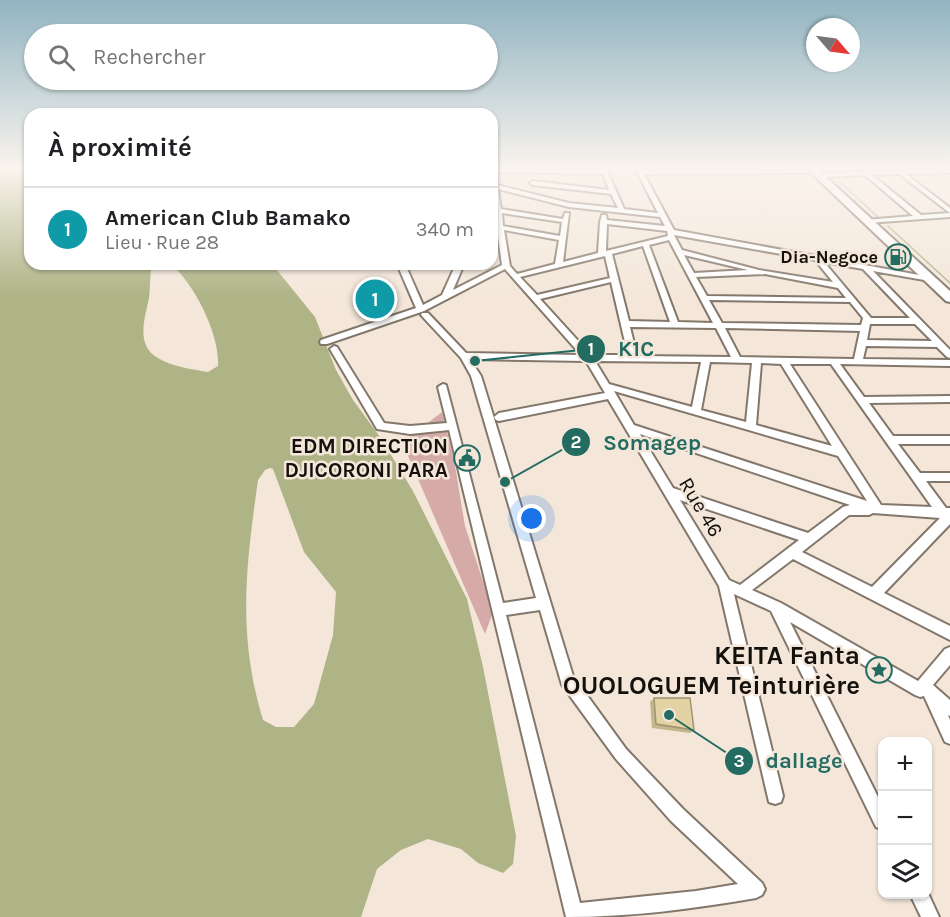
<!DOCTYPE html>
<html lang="fr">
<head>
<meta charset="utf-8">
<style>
	body { margin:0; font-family:Karla,sans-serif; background:#f2f2f2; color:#202124 }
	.controls { position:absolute; right:18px; bottom:18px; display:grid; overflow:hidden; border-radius:12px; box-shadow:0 2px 4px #0004 }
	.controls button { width:54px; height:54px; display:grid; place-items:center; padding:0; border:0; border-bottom:2px solid #e0e0e0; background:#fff; color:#202124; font:30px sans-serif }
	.compass { position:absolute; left:806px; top:18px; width:54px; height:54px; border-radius:50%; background:#fff; box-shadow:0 2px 4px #0004; rotate:118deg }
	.you { position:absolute; left:532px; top:519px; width:21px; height:21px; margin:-15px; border:4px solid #fff; border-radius:50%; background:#1a73e8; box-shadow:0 0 0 9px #1a73e833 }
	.badge { display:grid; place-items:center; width:39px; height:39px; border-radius:50%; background:#246c62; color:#fff; font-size:20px; font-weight:700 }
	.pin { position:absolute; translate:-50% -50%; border:3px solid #fff; box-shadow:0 2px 6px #0006 }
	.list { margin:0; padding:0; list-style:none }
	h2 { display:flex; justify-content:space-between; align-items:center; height:78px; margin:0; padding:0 24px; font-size:26px }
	h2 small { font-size:20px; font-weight:400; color:#757577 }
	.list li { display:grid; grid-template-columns:39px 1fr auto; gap:18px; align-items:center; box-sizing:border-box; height:84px; padding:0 24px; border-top:2px solid #e0e0e0 }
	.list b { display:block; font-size:22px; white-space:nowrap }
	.list p { margin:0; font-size:20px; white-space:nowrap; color:#757577 }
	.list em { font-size:20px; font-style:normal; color:#757577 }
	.icon { flex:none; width:33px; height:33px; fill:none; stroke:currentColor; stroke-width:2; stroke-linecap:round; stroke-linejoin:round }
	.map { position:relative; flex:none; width:950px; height:917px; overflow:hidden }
	.search { position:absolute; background:#fff; box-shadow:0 2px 4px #0004; left:24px; top:24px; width:474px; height:66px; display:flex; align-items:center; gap:15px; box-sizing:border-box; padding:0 21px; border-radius:33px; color:#757577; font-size:22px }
	.panel { position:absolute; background:#fff; box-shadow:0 2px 4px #0004; left:24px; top:108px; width:474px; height:162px; border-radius:18px }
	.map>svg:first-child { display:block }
</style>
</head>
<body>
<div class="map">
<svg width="950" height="917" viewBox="0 0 950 917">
	<rect width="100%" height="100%" fill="#f4e7da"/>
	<!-- green -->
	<path fill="#d6aaa8" d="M442 412 454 460 465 526 493 612 485 634 405 449 408 438Z"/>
	<!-- water -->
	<path fill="#aeb486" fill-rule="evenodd" d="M0 168H30V264H158L151 269C150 279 150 289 149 298 145 318 135 345 158 358 172 367 192 369 208 372L218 366C220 335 195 285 171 264H272L315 317 336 370 353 400 380 437 413 491 467 599 483 667 516 836 513 864 503 873 478 863 461 849 428 839 401 850 377 869 361 917H0ZM270 468 273 469 304 552 336 592 333 635 314 704 294 727H276L263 720C237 634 246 566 258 480L265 470Z"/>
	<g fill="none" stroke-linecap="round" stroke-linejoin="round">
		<!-- stream -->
		<path stroke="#aeb486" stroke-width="1.5" d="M840 182 879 218
			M888 226 950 283"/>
		<!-- minor casing -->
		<g stroke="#83776b" stroke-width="4">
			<path id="minor" d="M492 168 601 170 600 168H606L624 209 658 213 635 168H641L642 170H816V172L814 173 644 174 674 230 930 277 934 279 930 281 873 271 950 350V358L947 357 937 347 866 346 863 359 950 360V366L840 364 864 397 950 396V402L869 403 893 436H950V444H898L920 473H950V481H926L946 508H950V524L884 593 950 626V640L793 559 752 590 781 603 918 681 945 649 950 647V665L933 685 950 700V716L948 715 950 720V744L945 742 924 696 920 697 915 695 790 622 882 805V829L876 827 771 611 734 594 783 796 781 802 775 804 769 802 719 586 608 399 499 421 496 420 494 417 499 413 605 393 586 361 470 359 481 376 573 676 626 749 683 809 762 883 765 889 762 895 756 898C693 909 630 917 566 917L449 430 410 434 377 429 330 349 334 346 337 347 384 423 410 426 447 423 438 387 443 384 446 385 503 603 536 598 471 376 461 358 421 315 422 313H428L466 353 581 355 505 269 424 311 327 344H321L320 342 321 340 416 308 397 264H405L423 305 442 295 456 264H464L453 290 502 265 497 229 492 228V224L497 225 492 192ZM495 172 603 174 609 190 533 181 530 183 533 185 611 194 618 208 569 203 497 185ZM498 189 569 207 660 217 665 226 607 220 606 215H602L600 222 598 253 563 262 569 213H565L563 219 501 209ZM502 213 562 222 560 236 503 226ZM607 224 667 231 668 236 606 251ZM504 230 559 240 555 264 517 274 510 266ZM674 235 815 260 833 282 759 270 682 250ZM669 240 713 323 678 322 649 245ZM643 246 670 322 629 321 612 254ZM684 255 748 270 694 273ZM605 256 610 278 537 295 520 277ZM824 262 863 269 910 318H871ZM765 274 838 288 846 298 707 296 696 277ZM611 282 628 355H591L540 299ZM709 300 850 302 863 318 861 325 722 323ZM870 324H915L932 341 867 340ZM630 327 716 328 731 357 637 356ZM725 328 860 331 854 359 740 357ZM595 361 701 362 692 407 609 384ZM710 362 752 363 746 422 701 410ZM761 363 781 364 832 446 756 425ZM790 364H831L932 507 881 505ZM614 391 838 456 867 501 634 425ZM640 434 850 505 843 507 808 533 673 488ZM680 500 799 540 740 585 729 580ZM873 513 940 518 872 587 802 552 849 515H869ZM540 610 562 685 616 759 671 821 738 884 696 891 580 903 506 615Z
				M950 169V173L906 174 950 208V213L899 174 872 175 921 215 950 213V217L867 223 865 222V220L913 216 865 175 825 177 822 175 825 173Z
				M928 893 939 917H921L910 894H928Z"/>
		</g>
		<!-- highway casing -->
		<g stroke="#83776b" stroke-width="4">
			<path id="highway" d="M806 168H816L950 291V302L946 301Z"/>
		</g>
		<!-- minor -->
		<use href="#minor" fill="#fff" fill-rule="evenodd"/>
		<!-- highway -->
		<use href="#highway" fill="#fff" fill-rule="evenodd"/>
	</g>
	<!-- wall -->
	<path fill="#c3b58c" d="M654 698 694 730 690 733 652 728 650 702Z"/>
	<!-- building -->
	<path fill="#e3d2a3" stroke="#9f9372" stroke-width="1.5" d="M654 698H690L694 730 656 724Z"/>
	<!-- sky -->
	<linearGradient id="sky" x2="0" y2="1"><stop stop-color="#91b4c1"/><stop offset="0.57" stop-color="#faf4ee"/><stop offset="1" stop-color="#faf4ee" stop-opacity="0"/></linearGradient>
	<rect width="950" height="296" fill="url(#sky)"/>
	<!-- icons -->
	<defs>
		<g id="fuel-ring" transform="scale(1.35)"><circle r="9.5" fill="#f4e7da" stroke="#246c62" stroke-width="1.5"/><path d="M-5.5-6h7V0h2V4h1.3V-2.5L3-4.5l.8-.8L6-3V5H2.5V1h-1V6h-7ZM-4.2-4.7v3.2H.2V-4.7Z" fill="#246c62"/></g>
		<g id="civic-ring" transform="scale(1.35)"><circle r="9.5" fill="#f4e7da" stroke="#246c62" stroke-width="1.5"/><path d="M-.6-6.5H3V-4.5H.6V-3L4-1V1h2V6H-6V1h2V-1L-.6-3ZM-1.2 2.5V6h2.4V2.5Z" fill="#246c62"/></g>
		<g id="sight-ring" transform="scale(1.35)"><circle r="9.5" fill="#f4e7da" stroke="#246c62" stroke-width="1.5"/><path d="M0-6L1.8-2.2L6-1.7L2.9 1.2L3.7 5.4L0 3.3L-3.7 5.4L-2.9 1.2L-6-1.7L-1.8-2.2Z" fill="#246c62"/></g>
	</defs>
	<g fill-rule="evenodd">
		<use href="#fuel-ring" x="898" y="257"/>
		<use href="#civic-ring" x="467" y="458"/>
		<use href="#sight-ring" x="879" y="670"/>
	</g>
	<g text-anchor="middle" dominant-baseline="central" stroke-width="5" stroke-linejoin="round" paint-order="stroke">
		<!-- far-poi labels -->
		<g font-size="18" font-weight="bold" fill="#14100b" stroke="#f4e7da" text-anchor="end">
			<text x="878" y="257">Dia-Negoce</text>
		</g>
		<!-- poi labels -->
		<g font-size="21" font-weight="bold" fill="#14100b" stroke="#f4e7da" text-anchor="end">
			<text x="448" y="446">EDM DIRECTION<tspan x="448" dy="24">DJICORONI PARA</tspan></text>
		</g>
		<!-- street labels -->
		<g font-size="21" fill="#14100b" stroke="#f4e7da">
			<text transform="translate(701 507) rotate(59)">Rue 46</text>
		</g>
		<!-- near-poi labels -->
		<g font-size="26" font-weight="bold" fill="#14100b" stroke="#f4e7da" text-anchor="end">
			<text x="860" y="655">KEITA Fanta<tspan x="860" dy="30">OUOLOGUEM Teinturière</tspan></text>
		</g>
	</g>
	<!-- callouts -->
	<path fill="none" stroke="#246c62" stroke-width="2" d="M475 361L591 349M505 482L576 442M669 715L739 761"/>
	<g fill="#246c62" stroke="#f4e7da" stroke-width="2">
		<circle cx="475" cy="361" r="6"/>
		<circle cx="505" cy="482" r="6"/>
		<circle cx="669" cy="715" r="6"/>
		<circle cx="591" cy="349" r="15"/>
		<circle cx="576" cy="442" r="15"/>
		<circle cx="739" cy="761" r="15"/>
	</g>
	<g font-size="18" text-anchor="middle" font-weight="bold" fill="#fff">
		<text x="591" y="355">1</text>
		<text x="576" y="448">2</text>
		<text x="739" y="767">3</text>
	</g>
	<g font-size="22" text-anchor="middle" font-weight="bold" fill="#246c62" stroke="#f4e7da" stroke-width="5" stroke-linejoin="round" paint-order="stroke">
		<text x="636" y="356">K1C</text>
		<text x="652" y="450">Somagep</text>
		<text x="804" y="768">dallage</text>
	</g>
</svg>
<div class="controls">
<button>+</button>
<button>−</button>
<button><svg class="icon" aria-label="layers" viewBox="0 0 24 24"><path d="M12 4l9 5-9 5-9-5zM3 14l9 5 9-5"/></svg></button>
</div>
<svg class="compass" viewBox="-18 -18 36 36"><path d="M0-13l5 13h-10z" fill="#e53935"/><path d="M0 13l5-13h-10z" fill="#757577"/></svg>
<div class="you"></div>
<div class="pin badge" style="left:375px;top:299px;background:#0f9aa8">1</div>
<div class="search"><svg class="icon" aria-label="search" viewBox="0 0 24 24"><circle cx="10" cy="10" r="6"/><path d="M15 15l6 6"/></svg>Rechercher</div>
<section class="panel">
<h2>À proximité<small></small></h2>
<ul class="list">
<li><span class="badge" style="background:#0f9aa8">1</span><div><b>American Club Bamako</b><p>Lieu · Rue 28</p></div><em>340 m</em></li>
</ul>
</section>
</div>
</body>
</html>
